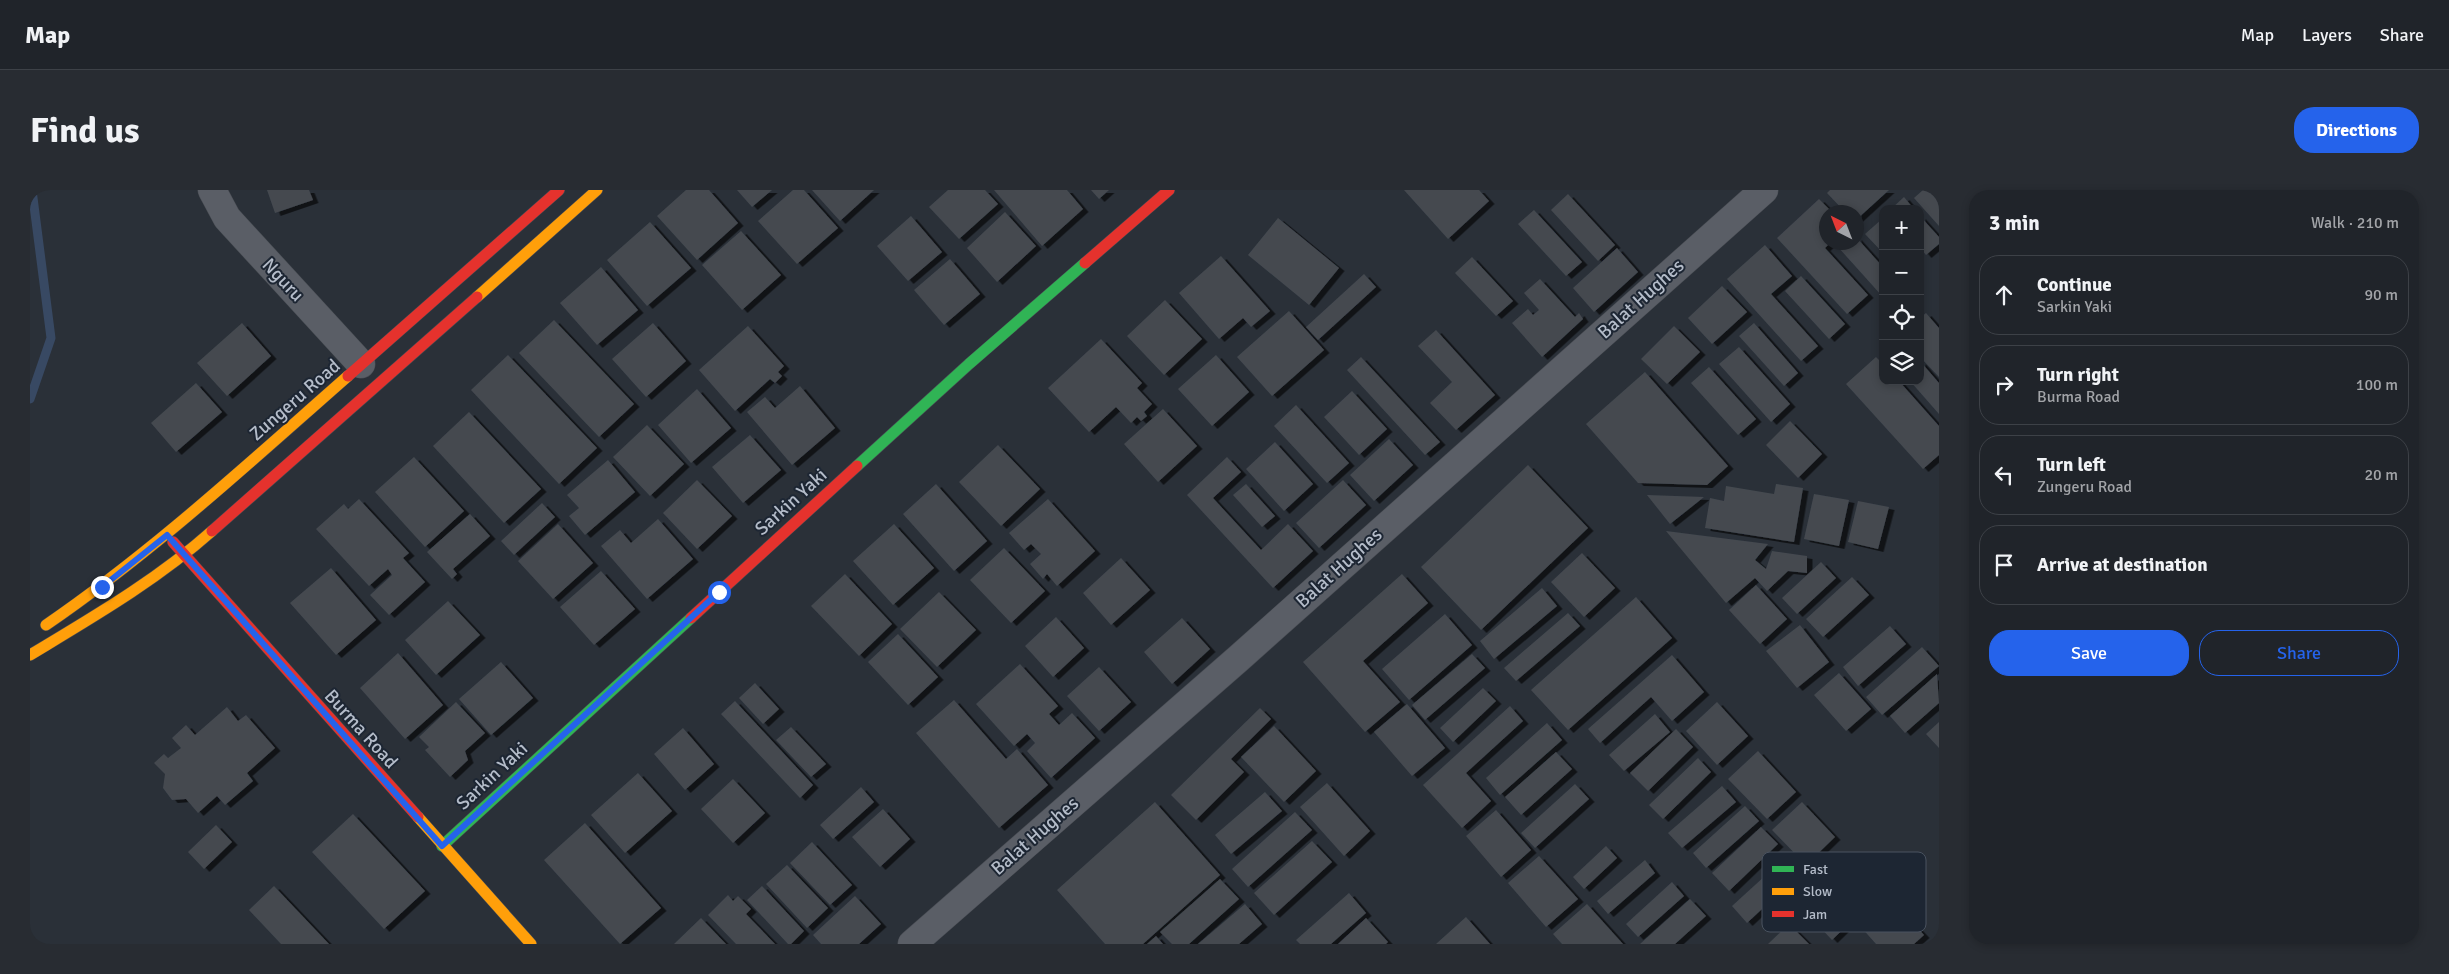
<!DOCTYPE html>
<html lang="en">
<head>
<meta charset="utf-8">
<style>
	body { margin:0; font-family:Signika,sans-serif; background:#282c32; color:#f1f3f6 }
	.controls { position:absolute; right:15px; top:15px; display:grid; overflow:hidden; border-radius:10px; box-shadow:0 2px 8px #0003 }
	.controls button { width:45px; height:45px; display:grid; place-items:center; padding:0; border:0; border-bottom:1px solid #3d4147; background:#20242a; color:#f1f3f6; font:25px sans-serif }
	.compass { position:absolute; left:1789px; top:15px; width:45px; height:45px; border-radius:50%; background:#20242a; box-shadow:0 2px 8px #0003; rotate:318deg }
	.stop { position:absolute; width:15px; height:15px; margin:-11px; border:4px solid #2563eb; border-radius:50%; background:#fff }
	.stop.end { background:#2563eb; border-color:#fff; box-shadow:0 1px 5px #0008 }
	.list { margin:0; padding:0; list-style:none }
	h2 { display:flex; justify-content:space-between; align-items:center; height:65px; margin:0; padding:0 20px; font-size:21px }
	h2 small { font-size:16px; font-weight:400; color:#a2a4a8 }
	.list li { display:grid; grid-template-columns:32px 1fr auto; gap:15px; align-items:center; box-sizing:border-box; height:80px; margin:0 10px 10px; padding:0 10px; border:1px solid #3d4147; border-radius:20px }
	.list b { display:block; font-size:19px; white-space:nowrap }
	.list p { margin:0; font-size:16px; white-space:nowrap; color:#a2a4a8 }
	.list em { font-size:16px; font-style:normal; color:#a2a4a8 }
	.actions { display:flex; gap:10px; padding:15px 20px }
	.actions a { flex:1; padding:11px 0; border:1px solid #2563eb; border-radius:20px; text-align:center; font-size:18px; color:#2563eb }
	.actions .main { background:#2563eb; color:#fff }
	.icon { flex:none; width:28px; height:28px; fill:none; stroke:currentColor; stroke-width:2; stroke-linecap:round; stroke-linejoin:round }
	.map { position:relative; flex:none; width:1909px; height:754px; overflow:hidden; border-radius:20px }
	header { display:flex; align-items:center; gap:30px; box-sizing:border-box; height:70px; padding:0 25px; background:#20242a; border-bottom:1px solid #3d4147 }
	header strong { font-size:24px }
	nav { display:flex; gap:28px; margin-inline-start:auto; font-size:18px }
	.intro { display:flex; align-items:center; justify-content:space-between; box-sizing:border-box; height:120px; padding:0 30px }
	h1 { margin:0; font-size:35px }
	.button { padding:12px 22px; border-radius:20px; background:#2563eb; color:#fff; font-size:18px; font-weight:700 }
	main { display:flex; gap:30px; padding:0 30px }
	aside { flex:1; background:#20242a; border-radius:20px; box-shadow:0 2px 8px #0003 }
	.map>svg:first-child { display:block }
</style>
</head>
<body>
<header>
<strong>Map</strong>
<nav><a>Map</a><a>Layers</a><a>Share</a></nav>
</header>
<div class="intro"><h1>Find us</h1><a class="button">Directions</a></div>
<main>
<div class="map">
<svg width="1909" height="754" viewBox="0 0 1909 754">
	<defs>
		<filter id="shadow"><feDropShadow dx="5.5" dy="3" stdDeviation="0" flood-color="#0009"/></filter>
	</defs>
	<rect width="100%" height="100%" fill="#2a3038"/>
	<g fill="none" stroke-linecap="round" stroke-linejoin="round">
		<!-- stream -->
		<path stroke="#384963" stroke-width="9" d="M0 209 21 148 2 0"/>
	</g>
	<!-- building -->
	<path fill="#444950" filter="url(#shadow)" d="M237 0H279L283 10 245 23Z
		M656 0H679L708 33 667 70 627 26Z
		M707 0H742L722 17Z
		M763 0H774L808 38 767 74 728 31Z
		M782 0H844L810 31Z
		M918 0H955L968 14 929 49 899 17Z
		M964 0H1037L1053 19 1012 56Z
		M1061 0H1079L1069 9Z
		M1374 0H1449L1459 11 1418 49Z
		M1800 0H1859L1826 30V22H1815L1797 3Z
		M1893 0H1909V36L1884 8Z
		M1538 4 1585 55 1568 71 1521 20Z
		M1874 7 1884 19H1861Z
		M1789 9 1802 22H1796V52H1801L1795 58 1838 105 1817 124 1747 48Z
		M1504 20 1552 72 1536 86 1488 34Z
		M975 22 1006 56 967 92 937 58Z
		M881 26 912 62 878 91 847 56Z
		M1890 26 1909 47V54L1896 65 1890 58Z
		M1248 28 1309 78 1279 115 1218 65Z
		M1852 29H1853V63L1835 44Z
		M620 32 661 78 617 116 577 70Z
		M711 41 751 85 712 120 672 75Z
		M1826 47 1853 77 1852 106 1808 57 1813 52H1826Z
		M1735 55 1762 86 1741 104 1788 156 1771 171 1697 89Z
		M1587 58 1608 82 1564 122 1543 98Z
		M1191 66 1240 121 1221 137 1213 128 1189 149 1149 103Z
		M1442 67 1483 111 1466 126 1425 83Z
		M920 69 950 104 914 135 884 100Z
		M571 77 608 120 567 155 530 113Z
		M1334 84 1346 97 1288 150 1276 137Z
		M1771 86 1815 134 1799 149 1755 101Z
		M1510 89 1545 127 1549 123 1553 129 1512 167 1482 133 1498 119 1503 125 1509 120 1494 103Z
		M1692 96 1717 122 1682 154 1658 128Z
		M1135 110 1172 149 1134 185 1097 146Z
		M1259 121 1294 160 1242 206 1207 167Z
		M1896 123 1909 138V187L1890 167V128Z
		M524 130 604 214 569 247 489 163Z
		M212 133 241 166 197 206 167 173Z
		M623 133 656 171 616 207 582 169Z
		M1724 133 1768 183 1754 196 1709 146Z
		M718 136 754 176 748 182 752 186 745 193 740 189 705 221 669 180Z
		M1644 136 1670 162 1637 194 1611 169Z
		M1406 140 1465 205 1426 240 1400 213 1422 192 1388 156Z
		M1071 149 1112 193 1107 198 1122 214 1114 222 1117 226 1111 231 1107 227 1101 233 1086 217 1059 242 1018 198Z
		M1709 157 1760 214 1741 232 1689 174Z
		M478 165 567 258 529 294 441 200Z
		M1186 165 1219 202 1182 236 1148 199Z
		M1331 167 1410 252 1395 265 1317 180Z
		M1846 167 1853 174V191H1869L1909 236V265L1893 279 1816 194Z
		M1890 171 1909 193V224L1880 191H1890Z
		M1679 177 1726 229 1708 245 1661 193Z
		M1615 182 1698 276 1677 295 1608 293 1556 234Z
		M166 193 192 222 146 262 121 233Z
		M770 196 805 238 762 275 717 222 735 207 745 218Z
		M667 199 701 238 661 273 628 235Z
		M1322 201 1357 239 1329 265 1294 227Z
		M1266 215 1319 273 1297 293 1244 236Z
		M1133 219 1167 256 1128 292 1094 254Z
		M439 222 511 299 474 333 403 256Z
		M1760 231 1792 264 1768 288 1736 255Z
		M617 235 654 274 620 306 583 267Z
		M720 245 751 280 713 313 682 277Z
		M1359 249 1383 275 1344 311 1320 285Z
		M1245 252 1283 294 1254 321 1216 279Z
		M968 255 1010 299 971 336 929 292Z
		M384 267 434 321 395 357 345 302Z
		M1197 267 1211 282 1183 308 1231 360 1258 334 1283 361 1243 398 1157 305Z
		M578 270 605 302 555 345 539 326 549 318 537 305Z
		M1498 275 1558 338 1451 440 1391 377Z
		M667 290 702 326 667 359 633 323Z
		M1313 290 1336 315 1289 358 1266 333Z
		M906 294 957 351 924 381 873 324Z
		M1216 294 1245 326 1232 337 1203 305Z
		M1746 294 1773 298 1764 352 1675 338 1680 308 1694 311 1696 296 1744 304Z
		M1784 304 1819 310 1809 356 1774 349Z
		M1617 305 1674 307 1640 334Z
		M329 309 379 363 373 368 395 392 359 425 340 405 362 385 358 379 339 396 286 339 314 314 318 319Z
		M1018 309 1065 361 1027 396 1017 384 1013 389 1000 374 1011 364 1001 354 994 360 979 343Z
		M1828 311 1859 317 1848 359 1818 352Z
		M512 313 525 327 484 365 471 351Z
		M440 324 460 346 423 379 427 384 422 389 397 362Z
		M628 329 663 369 617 409 571 356 590 340 601 353Z
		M528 334 563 373 523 409 488 371Z
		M864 334 904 378 863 415 823 371Z
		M1636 341 1738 354 1725 370 1736 379 1742 361 1777 366V383L1758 381 1737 401 1725 388 1696 413Z
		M974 358 1015 401 981 433 940 390Z
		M1552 363 1585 398 1554 427 1521 392Z
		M1091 368 1120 400 1081 435 1053 403Z
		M1791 372 1806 388 1767 424 1752 408Z
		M301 378 346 430 306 465 260 413Z
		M571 381 605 419 564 455 530 417Z
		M815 384 862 434 829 466 781 416Z
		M1372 384 1398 413 1333 471 1370 512 1335 542 1273 472Z
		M1822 387 1839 405 1793 447 1776 429Z
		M1726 395 1757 429 1730 454 1699 420Z
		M1512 398 1527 416 1464 469 1450 451Z
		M909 402 946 440 907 477 870 439Z
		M1606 407 1642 448 1538 540 1501 500Z
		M418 411 450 445 406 485 375 450Z
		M1538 423 1550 436 1486 491 1474 478Z
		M1415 424 1442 455 1379 510 1352 479Z
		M1026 427 1054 458 1023 487 995 456Z
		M1152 428 1180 459 1142 494 1114 462Z
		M1770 435 1799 472 1767 498 1736 461Z
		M1860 436 1876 454 1828 496 1813 477Z
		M868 444 908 487 878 515 838 472Z
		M1892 457 1909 476 1852 525 1836 507Z
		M368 463 413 515 375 549 330 498Z
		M1442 464 1455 478 1395 530 1382 515Z
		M1642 465 1674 502 1642 531 1621 507 1570 553 1558 539Z
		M471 472 503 508 461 545 429 509Z
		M990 474 1028 516 1019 524 1029 535 1042 523 1065 548 1021 588 997 561 1005 553 997 544 984 556 946 514Z
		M1069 477 1101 512 1069 541 1037 506Z
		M1809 483 1841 519 1816 541 1784 505Z
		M1907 484 1909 513 1875 543 1860 526Z
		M725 493 749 519 733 534 709 508Z
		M1453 498 1466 511 1423 552 1410 538Z
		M924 510 976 569 987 559 1018 595 969 638 886 543Z
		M705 511 783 595 770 608 691 524Z
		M426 512 455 543 435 561 438 570 420 587 395 560 399 557 389 547Z
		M1687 512 1718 546 1687 575 1656 541Z
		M1377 514 1415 558 1382 586 1344 542Z
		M1480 516 1493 531 1436 583 1461 611 1432 638 1393 595Z
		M197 517 208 531 216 525 245 558 217 583 223 591 195 615 187 606 168 623 156 609 142 610 133 598 135 584 124 573 134 564 138 568 151 558 142 548 156 535 165 545Z
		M1230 518 1241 529 1201 569 1214 582 1166 630 1141 605Z
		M1625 524 1640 542 1594 581 1579 565Z
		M1909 532V558L1896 544Z
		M1517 533 1532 550 1470 605 1456 588Z
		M1244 536 1286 581 1254 612 1211 567Z
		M761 537 796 574 781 587 746 550Z
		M653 538 684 574 655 600 624 564Z
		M1646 539 1663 557 1618 601 1600 583Z
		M1728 561 1766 602 1737 629 1698 589Z
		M1526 562 1542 579 1491 625 1475 607Z
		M1668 568 1681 582 1633 629 1619 615Z
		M608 583 642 621 595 663 561 625Z
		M703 589 735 623 703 653 671 619Z
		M1297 593 1340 641 1314 666 1270 617Z
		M1545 594 1559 609 1505 658 1491 643Z
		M1692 596 1706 612 1652 658 1638 643Z
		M831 597 844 612 803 649 790 635Z
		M1235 602 1252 621 1201 664 1185 645Z
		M1125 612 1190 685 1113 754H1075L1027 700Z
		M1772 612 1805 647 1776 675 1742 640Z
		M1715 616 1729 631 1676 678 1663 663Z
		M853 619 880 649 850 677 822 647Z
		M1466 620 1501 660 1471 687 1436 646Z
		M1265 622 1282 640 1218 697 1202 679Z
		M323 624 395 701 354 739 282 662Z
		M555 633 631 718 590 754 514 670Z
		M186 635 202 652 174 679 158 662Z
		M1731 637 1748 654 1699 701 1682 683Z
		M1282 651 1302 672 1244 725 1224 703Z
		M782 652 822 695 800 715 760 673Z
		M1576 656 1587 668 1554 699 1543 687Z
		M1759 664 1774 680 1717 733 1702 716Z
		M1509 666 1548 709 1516 737 1478 693Z
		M1615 670 1625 683 1578 724 1567 711Z
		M757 675 798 718 777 738 736 694Z
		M1190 689 1209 709 1159 754H1142L1130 742Z
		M1642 692 1654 706 1608 747 1596 734Z
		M1800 692 1829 724 1802 750 1772 718Z
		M244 696 299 754H251L219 720Z
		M732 696 774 741 761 754H758L717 710Z
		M1319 703 1336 723 1301 754H1270L1266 750Z
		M698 705 703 711 708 706 721 719 716 724 745 754H706L678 725Z
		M825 706 851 734 829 754H791L783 745Z
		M1860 708 1894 745 1884 754H1846L1830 736Z
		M1660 709 1676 726 1645 754H1610Z
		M1215 714 1232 734 1209 754H1168Z
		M1557 714 1593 754H1532L1523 744Z
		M1436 727 1460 754H1406Z
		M671 728 696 754H644Z
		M1336 728 1358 752 1356 754H1308Z
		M1759 734 1779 754H1738Z
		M1126 746 1133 754H1117Z"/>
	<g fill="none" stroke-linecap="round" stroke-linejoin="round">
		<!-- street casing -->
		<g stroke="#484c53" stroke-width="29">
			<path id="street" d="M182 0 197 28 331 174
				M882 754 1209 468 1734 0"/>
		</g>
		<!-- fast casing -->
		<g stroke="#484c53" stroke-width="12">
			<path id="fast" d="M827 276 939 174 1055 73
				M412 656 661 428"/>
		</g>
		<!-- slow casing -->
		<g stroke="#484c53" stroke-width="12">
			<path id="slow" d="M447 107 567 0
				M16 435C124 361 220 272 318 186
				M0 465C63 427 127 390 182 341
				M388 627 501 754"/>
		</g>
		<!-- jam casing -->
		<g stroke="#484c53" stroke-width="12">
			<path id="jam" d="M1055 73 1139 0
				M318 186 529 0
				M182 341 447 107
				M143 352 388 627
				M661 428 827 276"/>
		</g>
		<!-- street -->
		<use href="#street" stroke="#5a5e66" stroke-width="28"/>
		<!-- fast -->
		<use href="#fast" stroke="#30b455" stroke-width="11"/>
		<!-- slow -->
		<use href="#slow" stroke="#ff9f0a" stroke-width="11"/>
		<!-- jam -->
		<use href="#jam" stroke="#e5322d" stroke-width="11"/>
	</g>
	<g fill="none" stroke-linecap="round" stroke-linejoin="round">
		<!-- route -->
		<path stroke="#2563eb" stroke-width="6" d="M72 397 137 345 412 656 689 402"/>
	</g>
	<g text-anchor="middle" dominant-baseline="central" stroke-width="4" stroke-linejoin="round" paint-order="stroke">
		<!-- street labels -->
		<g font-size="19" fill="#b4bcc9" stroke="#1d2633">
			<text transform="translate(253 90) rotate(47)">Nguru</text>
			<text transform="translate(1611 109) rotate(-42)">Balat Hughes</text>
			<text transform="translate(265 210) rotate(-41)">Zungeru Road</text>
			<text transform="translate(761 312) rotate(-42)">Sarkin Yaki</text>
			<text transform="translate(1309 378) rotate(-42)">Balat Hughes</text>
			<text transform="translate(331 539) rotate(48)">Burma Road</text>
			<text transform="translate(462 586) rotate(-43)">Sarkin Yaki</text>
			<text transform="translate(1005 646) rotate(-41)">Balat Hughes</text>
		</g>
	</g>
	<!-- legend -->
	<rect x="1732" y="662" width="164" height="80" rx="8" fill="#1d2633" stroke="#4a5360" stroke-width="1"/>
	<rect x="1742" y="676" width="22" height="6" fill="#30b455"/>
	<rect x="1742" y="698" width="22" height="7" fill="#ff9f0a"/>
	<rect x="1742" y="721" width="22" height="6" fill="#e5322d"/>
	<g font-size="14" fill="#b4bcc9">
		<text x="1773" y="684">Fast</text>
		<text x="1773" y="706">Slow</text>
		<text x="1773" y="729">Jam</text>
	</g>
</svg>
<div class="controls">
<button>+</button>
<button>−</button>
<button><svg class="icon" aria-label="locate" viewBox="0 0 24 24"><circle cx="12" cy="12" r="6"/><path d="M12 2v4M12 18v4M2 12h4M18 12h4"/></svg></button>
<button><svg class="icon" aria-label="layers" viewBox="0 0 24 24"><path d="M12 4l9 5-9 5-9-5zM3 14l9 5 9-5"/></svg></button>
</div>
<svg class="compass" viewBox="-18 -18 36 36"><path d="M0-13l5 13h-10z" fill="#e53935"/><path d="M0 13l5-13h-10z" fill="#a2a4a8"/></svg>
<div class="stop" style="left:689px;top:402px"></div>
<div class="stop end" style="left:72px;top:397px"></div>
</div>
<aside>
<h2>3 min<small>Walk · 210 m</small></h2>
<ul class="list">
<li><svg class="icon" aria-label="ahead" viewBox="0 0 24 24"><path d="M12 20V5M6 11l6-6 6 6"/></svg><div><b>Continue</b><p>Sarkin Yaki</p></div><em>90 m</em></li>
<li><svg class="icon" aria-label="right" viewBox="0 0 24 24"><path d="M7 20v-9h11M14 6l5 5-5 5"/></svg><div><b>Turn right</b><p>Burma Road</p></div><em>100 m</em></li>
<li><svg class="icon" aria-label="left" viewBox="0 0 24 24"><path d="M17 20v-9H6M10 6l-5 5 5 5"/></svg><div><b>Turn left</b><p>Zungeru Road</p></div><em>20 m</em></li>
<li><svg class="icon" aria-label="arrive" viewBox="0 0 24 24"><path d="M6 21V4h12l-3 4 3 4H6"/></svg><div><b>Arrive at destination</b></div></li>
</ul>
<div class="actions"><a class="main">Save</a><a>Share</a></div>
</aside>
</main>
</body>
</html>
